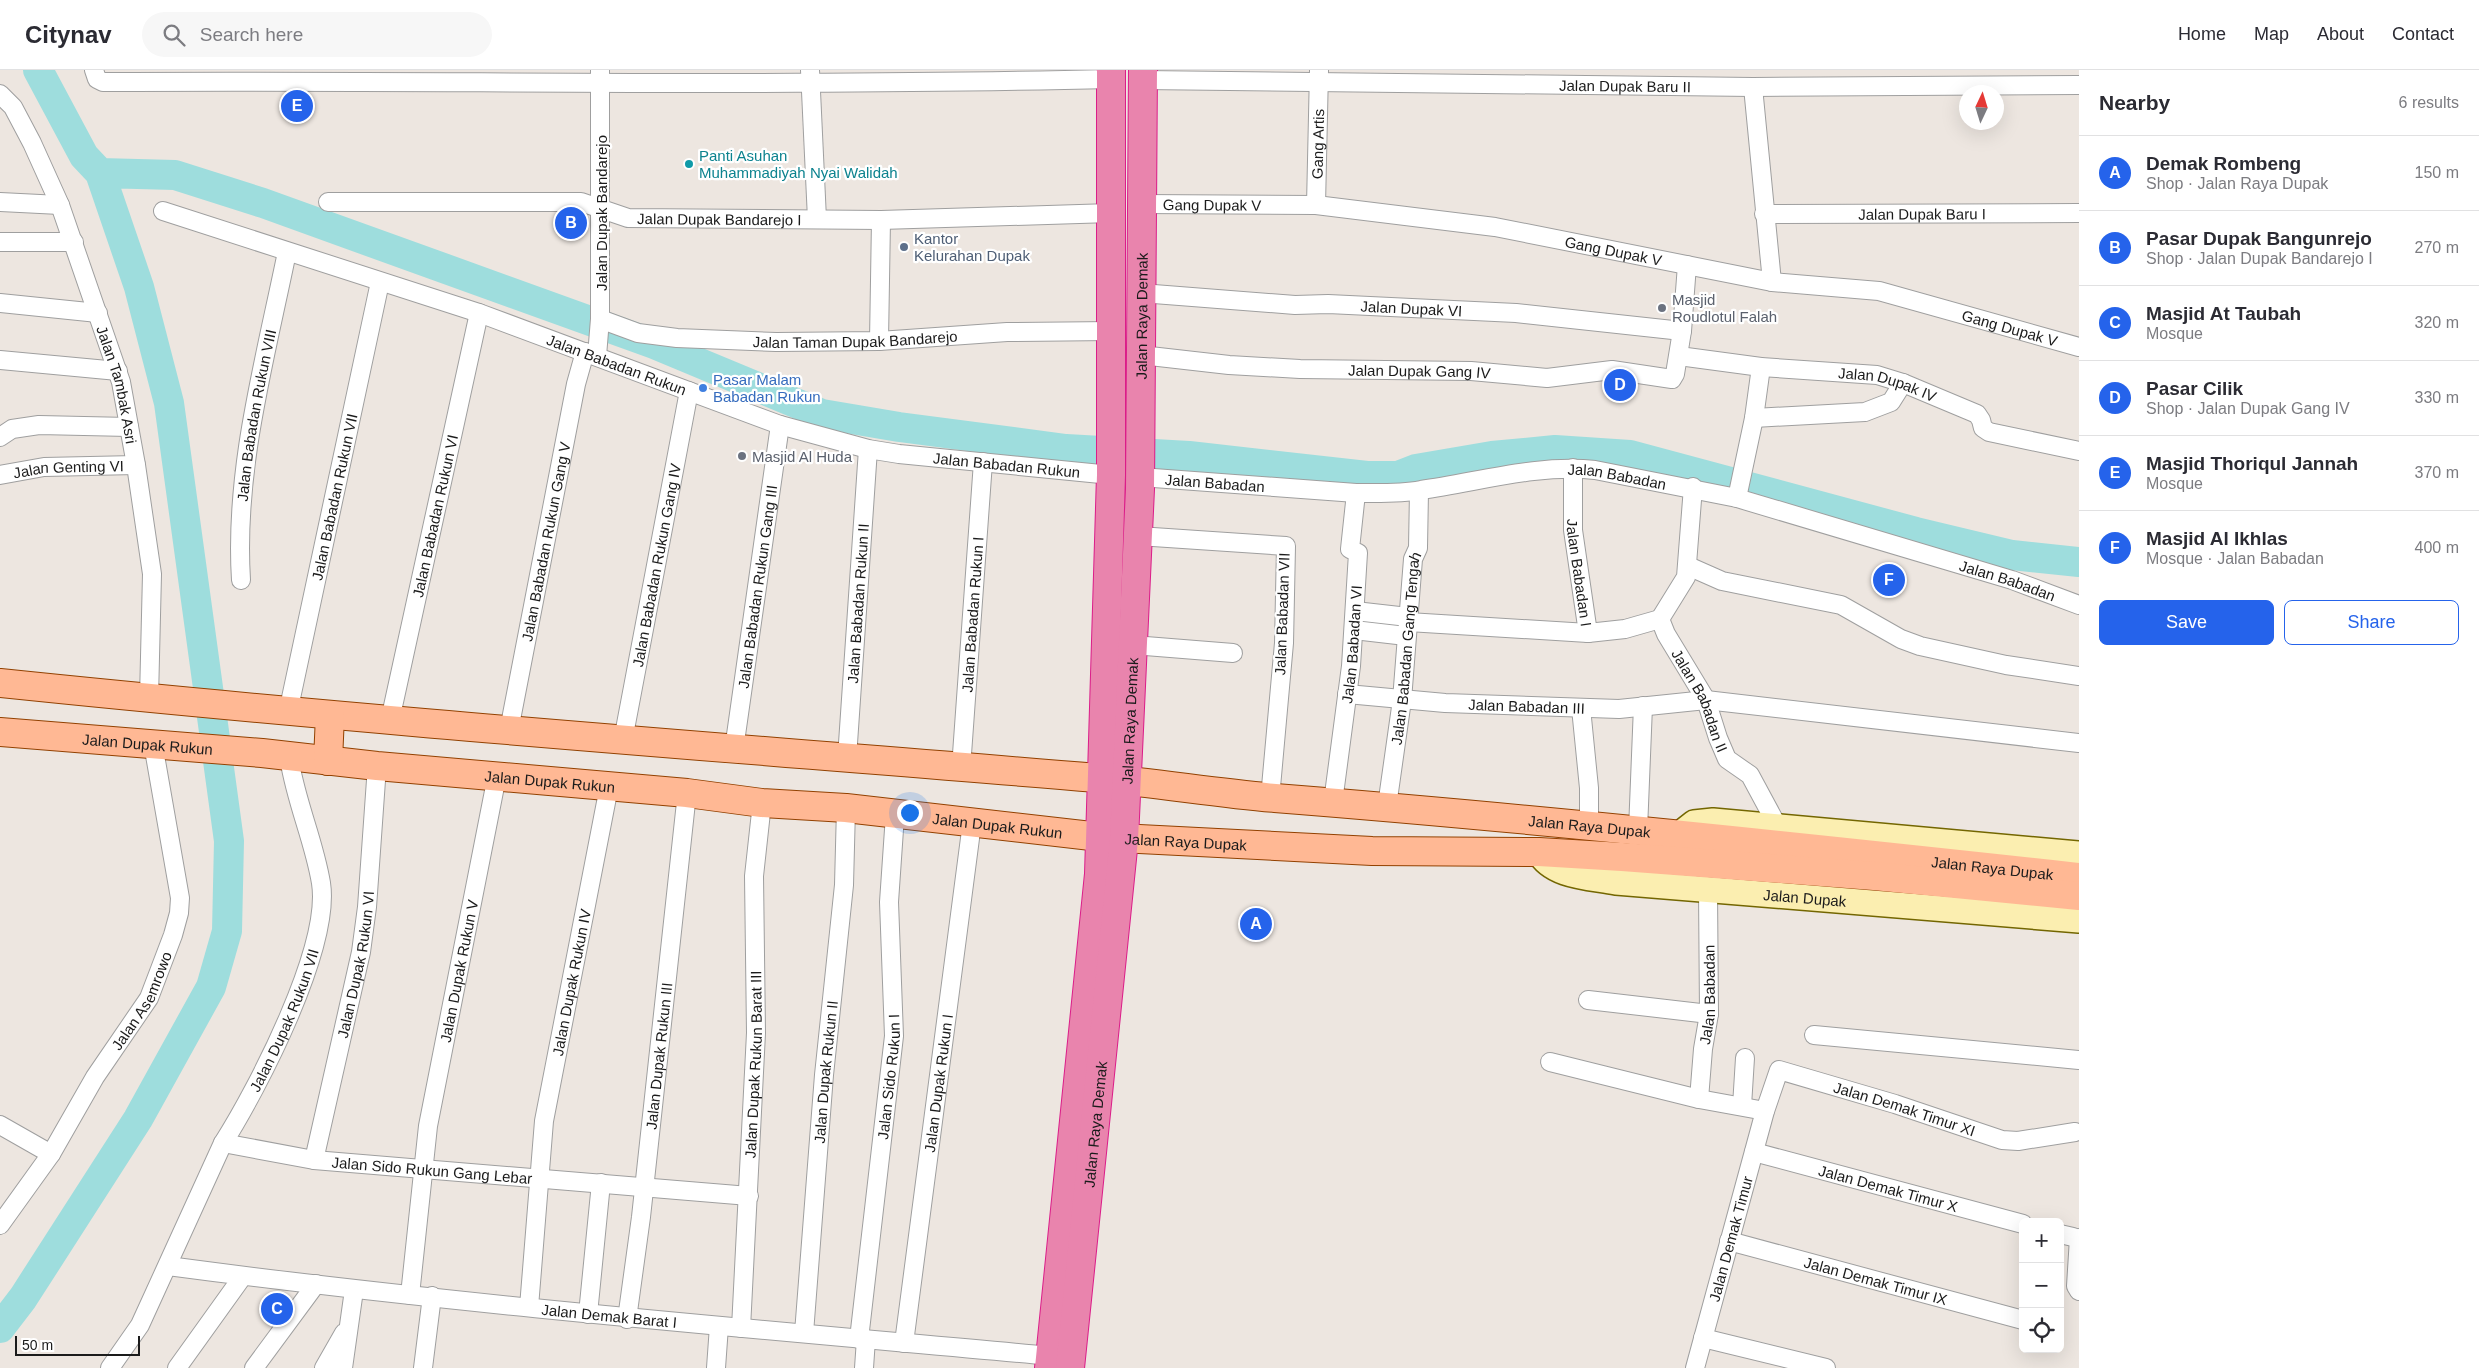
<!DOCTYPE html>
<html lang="en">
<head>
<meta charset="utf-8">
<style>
	body { margin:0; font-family:Arial,sans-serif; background:#f7f7f7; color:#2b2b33 }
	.controls { position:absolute; right:15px; bottom:15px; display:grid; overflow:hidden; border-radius:8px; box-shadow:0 5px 20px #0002 }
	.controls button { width:45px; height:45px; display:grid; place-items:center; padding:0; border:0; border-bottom:1px solid #e1e1e2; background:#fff; color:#2b2b33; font:25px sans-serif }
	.compass { position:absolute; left:1959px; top:15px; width:45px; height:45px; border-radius:50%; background:#fff; box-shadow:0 5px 20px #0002; rotate:4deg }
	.scale { position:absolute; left:15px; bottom:12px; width:125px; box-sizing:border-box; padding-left:5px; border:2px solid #1b1b1b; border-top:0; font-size:14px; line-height:18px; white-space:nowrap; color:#1b1b1b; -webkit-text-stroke:4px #fff; paint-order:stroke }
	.you { position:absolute; left:909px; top:742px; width:18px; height:18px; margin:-12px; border:4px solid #fff; border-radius:50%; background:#1a73e8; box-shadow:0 0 0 8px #1a73e833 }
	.badge { display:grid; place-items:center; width:32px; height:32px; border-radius:50%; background:#2563eb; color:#fff; font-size:16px; font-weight:700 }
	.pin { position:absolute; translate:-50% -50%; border:2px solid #fff; box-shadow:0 1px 5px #0006 }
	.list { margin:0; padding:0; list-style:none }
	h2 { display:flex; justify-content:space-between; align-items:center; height:65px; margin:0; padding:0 20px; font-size:21px }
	h2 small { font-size:16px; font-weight:400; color:#7c7c81 }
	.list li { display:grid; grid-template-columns:32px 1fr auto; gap:15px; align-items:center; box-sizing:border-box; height:75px; padding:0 20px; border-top:1px solid #e1e1e2 }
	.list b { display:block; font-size:19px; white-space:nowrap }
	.list p { margin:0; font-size:16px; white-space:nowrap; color:#7c7c81 }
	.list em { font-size:16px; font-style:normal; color:#7c7c81 }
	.actions { display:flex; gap:10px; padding:15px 20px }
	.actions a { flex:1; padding:11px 0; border:1px solid #2563eb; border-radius:8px; text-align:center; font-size:18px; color:#2563eb }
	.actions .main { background:#2563eb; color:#fff }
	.icon { flex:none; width:28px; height:28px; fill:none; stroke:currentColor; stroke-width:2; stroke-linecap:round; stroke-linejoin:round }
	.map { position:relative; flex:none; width:2079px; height:1298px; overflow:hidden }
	header { display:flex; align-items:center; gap:30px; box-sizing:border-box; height:70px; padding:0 25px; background:#fff; border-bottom:1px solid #e1e1e2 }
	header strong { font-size:24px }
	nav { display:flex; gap:28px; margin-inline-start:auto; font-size:18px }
	.search { width:350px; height:45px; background:#f7f7f7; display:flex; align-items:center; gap:12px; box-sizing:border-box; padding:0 18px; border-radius:28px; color:#7c7c81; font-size:19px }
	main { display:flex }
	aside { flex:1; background:#fff }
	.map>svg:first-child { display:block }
</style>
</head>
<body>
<header>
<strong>Citynav</strong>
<div class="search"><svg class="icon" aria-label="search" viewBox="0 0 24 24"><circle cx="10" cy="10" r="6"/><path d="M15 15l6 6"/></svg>Search here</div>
<nav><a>Home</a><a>Map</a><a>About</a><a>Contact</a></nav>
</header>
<main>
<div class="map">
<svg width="2079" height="1298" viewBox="0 0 2079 1298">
	<rect width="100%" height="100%" fill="#ede6e0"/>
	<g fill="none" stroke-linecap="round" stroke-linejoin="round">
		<!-- river -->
		<path stroke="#9edddd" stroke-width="30" d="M100 103 175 105 263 133 654 274 822 344 899 357 1066 379 1189 386 1367 406H1398L1416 399 1492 386 1555 380 1630 385 1916 462 2012 485 2079 492
			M0 1258 23 1228 138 1049 211 917 227 861 229 771 169 333 139 217 100 103 84 86 38 0"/>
		<!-- street casing -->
		<g stroke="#9f9f9f" stroke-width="20">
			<g id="street">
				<path d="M94 0 97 9 103 12C439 10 775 17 1111 9"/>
				<path d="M810 0 817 149"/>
				<path id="s1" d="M1143 10 1753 17 2079 15"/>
				<path d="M1753 17 1772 212"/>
				<path id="s2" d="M0 24 13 37 32 73 60 135 121 312 136 395 152 504 149 628"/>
				<path d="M0 132 60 135"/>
				<path id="s3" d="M328 132H581L628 148 881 150 1111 143"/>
				<path id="s4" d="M1141 134 1316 135 1495 157 1772 212 1879 221 2079 277"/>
				<path id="s5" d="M1316 135 1319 1"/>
				<path id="s6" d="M163 141 479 243 780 355 868 379 899 384 1111 405"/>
				<path id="s7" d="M1764 144 2079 143"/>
				<path d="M0 172H74"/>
				<path id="s8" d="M1141 223 1295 235 1328 234 1516 243 1682 261"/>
				<path d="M0 233 98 243"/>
				<path id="s9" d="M600 249 638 263 677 268 776 272 879 271 1007 262 1112 261"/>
				<path d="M879 271 881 150"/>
				<path id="s10" d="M1141 285 1229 295 1300 299 1471 301 1547 308 1612 300 1672 309 1675 304 1682 261 1687 195"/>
				<path d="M597 286 600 249V0"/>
				<path id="s11" d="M1679 286 1761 297 1877 305 1903 313 1977 344 1981 350 1983 358 1989 362 2079 381"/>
				<path d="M0 290 118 301"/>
				<path d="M1754 348 1865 342 1891 332 1903 313"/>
				<path d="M0 367 12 359 39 355 129 357"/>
				<path id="s12" d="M1573 398V460L1588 563 1625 559 1660 549"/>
				<path id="s13" d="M0 405 44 397 136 395"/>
				<path id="s14" d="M1140 407 1356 423C1378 423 1400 424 1421 420 1479 412 1536 394 1595 400L1737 428 2012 510 2079 535"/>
				<path id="s15" d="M1693 417 1686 507 1660 549 1666 564 1706 630 1718 668 1727 689 1750 705 1778 757"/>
				<path d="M1737 428 1754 348 1761 297"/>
				<path d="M1138 466 1286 476 1284 573 1270 728"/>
				<path d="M1688 496 1722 511 1841 535 1901 569 1920 576 2006 595 2079 606"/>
				<path id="s16" d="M241 510C234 400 265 290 287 182"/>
				<path d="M1355 541 1408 547"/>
				<path d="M1408 552 1588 563"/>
				<path d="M1354 560 1406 566"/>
				<path d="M1133 575 1233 583"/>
				<path id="s17" d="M1347 624 1445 633 1619 639 1706 630 2079 673"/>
				<path d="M1581 638 1589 718V755"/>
				<path id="s18" d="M288 642 380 212"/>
				<path id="s19" d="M390 650 479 243"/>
				<path id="s20" d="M509 660 576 314 585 282"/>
				<path id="s21" d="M623 670 689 321"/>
				<path id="s22" d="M734 679 780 355"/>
				<path id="s23" d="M847 688 868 379"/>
				<path id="s24" d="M961 698 983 392"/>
				<path id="s25" d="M1333 732 1351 596 1358 483 1350 479 1356 423"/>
				<path id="s26" d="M1387 736 1402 630 1413 489 1418 478 1419 421"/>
				<path d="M1638 760 1643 636"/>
				<path d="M1588 930 1709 944"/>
				<path d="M1814 965 2079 990"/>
				<path d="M1550 992 1699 1029 1765 1041"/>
				<path id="s27" d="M1699 1029 1703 979 1709 944 1708 820"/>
				<path d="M1742 1036 1745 988"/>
				<path d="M0 1055 51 1084"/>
				<path id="s28" d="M223 1073 314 1090 749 1126"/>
				<path id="s29" d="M1754 1082 2023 1154"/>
				<path id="s30" d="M314 1090 361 882 367 837 377 696"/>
				<path id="s31" d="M0 1155 51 1084 95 1007 149 928 173 865 179 843 180 828 153 674"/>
				<path d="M2060 1164 2073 1167"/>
				<path d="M2079 1168 2076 1216 2079 1221"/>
				<path id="s32" d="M1729 1171 2023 1250"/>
				<path id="s33" d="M168 1196C461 1235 756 1259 1051 1286"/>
				<path id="s34" d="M410 1225 428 1056 497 706"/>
				<path id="s35" d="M529 1237 544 1051 609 717"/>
				<path d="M588 1244 601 1113"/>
				<path id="s36" d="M627 1249 641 1147 687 723"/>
				<path id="s37" d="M741 1258 756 963 754 806 762 733"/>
				<path id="s38" d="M804 1263 824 1005 844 815 846 738"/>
				<path d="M1703 1268 1826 1298"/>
				<path id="s39" d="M859 1269 894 966 889 832 895 745"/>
				<path id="s40" d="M904 1273 972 753"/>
				<path id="s41" d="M110 1298 140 1255 223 1073C258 1018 331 877 321 813 314 770 295 730 289 687"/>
				<path d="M177 1298 243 1206"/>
				<path d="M254 1298 316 1214"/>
				<path d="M324 1298 344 1263"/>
				<path d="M343 1298 354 1220"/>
				<path d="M423 1298 432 1226"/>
				<path d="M716 1298 719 1256"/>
				<path d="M864 1298 866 1269"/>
				<path id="s42" d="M1695 1298 1765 1041 1779 1000 1895 1034 2002 1070 2018 1071 2075 1062"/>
			</g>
		</g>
		<!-- secondary casing -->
		<g stroke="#736601" stroke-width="28">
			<g id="secondary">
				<path d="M1680 764 1694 753 1713 751 2079 784"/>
				<path id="s43" d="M1539 782C1552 807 1591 807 1616 812L2079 850"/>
			</g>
		</g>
		<!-- primary casing -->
		<g stroke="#924100" stroke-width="30">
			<g id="primary">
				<path id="s44" d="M0 613C365 651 732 678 1098 708 1157 713 1216 723 1275 728 1543 749 1811 778 2079 807"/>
				<path id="s45" d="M0 662 262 683 377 696 687 723 762 733 846 738 1100 767 1372 781 1539 782 1622 787 1874 806 2079 826"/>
				<path d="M328 691 330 645"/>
			</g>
		</g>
		<!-- highway casing -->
		<g stroke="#db1d89" stroke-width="30">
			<g id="highway">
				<path d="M1049 1298 1099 804 1111 405V0"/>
				<path id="s46" d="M1070 1298 1124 769 1140 419 1143 0"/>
			</g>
		</g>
		<!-- street -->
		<use href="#street" stroke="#fff" stroke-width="18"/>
		<!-- secondary -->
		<use href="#secondary" stroke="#fbeeb0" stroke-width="25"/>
		<!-- primary -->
		<use href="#primary" stroke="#ffb894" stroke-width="28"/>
		<!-- highway -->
		<use href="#highway" stroke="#e984ad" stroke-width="28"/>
	</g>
	<!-- markers -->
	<circle fill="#0f9aa8" stroke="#fff" stroke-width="2" cx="689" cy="94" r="5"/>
	<circle fill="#5c6f8a" stroke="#fff" stroke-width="2" cx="904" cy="177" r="5"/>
	<g fill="#6b7280" stroke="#fff" stroke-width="2">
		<circle cx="1662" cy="238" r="5"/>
		<circle cx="742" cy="386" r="5"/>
	</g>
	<circle fill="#3f7fe0" stroke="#fff" stroke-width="2" cx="703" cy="318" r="5"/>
	<g text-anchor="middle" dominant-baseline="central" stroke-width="4.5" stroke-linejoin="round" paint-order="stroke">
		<!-- street labels -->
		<g font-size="15" fill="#1b1b1b" stroke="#fff">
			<text stroke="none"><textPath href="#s1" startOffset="482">Jalan Dupak Baru II</textPath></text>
			<text stroke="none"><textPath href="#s5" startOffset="61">Gang Artis</textPath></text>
			<text stroke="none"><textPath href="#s4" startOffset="71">Gang Dupak V</textPath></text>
			<text transform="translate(601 143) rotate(-90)">Jalan Dupak Bandarejo</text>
			<text stroke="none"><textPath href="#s7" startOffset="158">Jalan Dupak Baru I</textPath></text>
			<text stroke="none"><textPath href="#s3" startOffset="394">Jalan Dupak Bandarejo I</textPath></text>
			<text stroke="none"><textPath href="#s4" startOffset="476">Gang Dupak V</textPath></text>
			<text stroke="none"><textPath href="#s8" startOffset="271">Jalan Dupak VI</textPath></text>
			<text stroke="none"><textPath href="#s46" startOffset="1055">Jalan Raya Demak</textPath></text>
			<text stroke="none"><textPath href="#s4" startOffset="881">Gang Dupak V</textPath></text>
			<text stroke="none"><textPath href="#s9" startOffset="258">Jalan Taman Dupak Bandarejo</textPath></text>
			<text stroke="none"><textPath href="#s6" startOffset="479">Jalan Babadan Rukun</textPath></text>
			<text stroke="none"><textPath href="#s10" startOffset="279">Jalan Dupak Gang IV</textPath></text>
			<text stroke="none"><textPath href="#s2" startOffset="316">Jalan Tambak Asri</textPath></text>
			<text stroke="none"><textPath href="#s11" startOffset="211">Jalan Dupak IV</textPath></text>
			<text stroke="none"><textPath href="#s16" startOffset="166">Jalan Babadan Rukun VIII</textPath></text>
			<text stroke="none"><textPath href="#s6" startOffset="884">Jalan Babadan Rukun</textPath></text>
			<text stroke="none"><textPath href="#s13" startOffset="69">Jalan Genting VI</textPath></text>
			<text stroke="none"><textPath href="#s14" startOffset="480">Jalan Babadan</textPath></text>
			<text stroke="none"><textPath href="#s14" startOffset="75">Jalan Babadan</textPath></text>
			<text stroke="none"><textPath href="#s18" startOffset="220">Jalan Babadan Rukun VII</textPath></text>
			<text stroke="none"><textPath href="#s19" startOffset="209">Jalan Babadan Rukun VI</textPath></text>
			<text stroke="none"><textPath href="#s20" startOffset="192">Jalan Babadan Rukun Gang V</textPath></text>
			<text stroke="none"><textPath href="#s21" startOffset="178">Jalan Babadan Rukun Gang IV</textPath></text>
			<text stroke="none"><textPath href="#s12" startOffset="105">Jalan Babadan I</textPath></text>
			<text stroke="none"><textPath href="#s14" startOffset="885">Jalan Babadan</textPath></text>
			<text stroke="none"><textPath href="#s22" startOffset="164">Jalan Babadan Rukun Gang III</textPath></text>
			<text stroke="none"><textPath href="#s23" startOffset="155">Jalan Babadan Rukun II</textPath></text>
			<text transform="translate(1282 544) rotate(-88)">Jalan Babadan VII</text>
			<text stroke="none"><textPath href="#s24" startOffset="154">Jalan Babadan Rukun I</textPath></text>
			<text stroke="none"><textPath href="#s25" startOffset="159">Jalan Babadan VI</textPath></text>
			<text stroke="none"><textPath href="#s26" startOffset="159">Jalan Babadan Gang Tengah</textPath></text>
			<text stroke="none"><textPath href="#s15" startOffset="231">Jalan Babadan II</textPath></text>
			<text stroke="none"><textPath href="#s17" startOffset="180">Jalan Babadan III</textPath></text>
			<text stroke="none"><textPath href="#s46" startOffset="650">Jalan Raya Demak</textPath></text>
			<text stroke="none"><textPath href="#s45" startOffset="148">Jalan Dupak Rukun</textPath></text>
			<text stroke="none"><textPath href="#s45" startOffset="552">Jalan Dupak Rukun</textPath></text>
			<text stroke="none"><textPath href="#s44" startOffset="1596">Jalan Raya Dupak</textPath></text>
			<text stroke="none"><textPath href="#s45" startOffset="1002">Jalan Dupak Rukun</textPath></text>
			<text stroke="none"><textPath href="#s45" startOffset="1191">Jalan Raya Dupak</textPath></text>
			<text stroke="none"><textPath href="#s44" startOffset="2001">Jalan Raya Dupak</textPath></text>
			<text stroke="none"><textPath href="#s43" startOffset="275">Jalan Dupak</textPath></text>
			<text stroke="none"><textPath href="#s30" startOffset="200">Jalan Dupak Rukun VI</textPath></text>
			<text stroke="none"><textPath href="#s34" startOffset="328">Jalan Dupak Rukun V</textPath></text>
			<text stroke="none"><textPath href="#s35" startOffset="328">Jalan Dupak Rukun IV</textPath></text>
			<text stroke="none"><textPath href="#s27" startOffset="105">Jalan Babadan</textPath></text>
			<text stroke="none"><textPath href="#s31" startOffset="266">Jalan Asemrowo</textPath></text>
			<text stroke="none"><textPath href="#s41" startOffset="390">Jalan Dupak Rukun VII</textPath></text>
			<text stroke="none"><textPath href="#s36" startOffset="265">Jalan Dupak Rukun III</textPath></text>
			<text stroke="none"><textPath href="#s37" startOffset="264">Jalan Dupak Rukun Barat III</textPath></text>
			<text stroke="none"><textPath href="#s38" startOffset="262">Jalan Dupak Rukun II</textPath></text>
			<text stroke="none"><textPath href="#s39" startOffset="264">Jalan Sido Rukun I</textPath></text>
			<text stroke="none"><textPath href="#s40" startOffset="262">Jalan Dupak Rukun I</textPath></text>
			<text stroke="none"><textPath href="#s42" startOffset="441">Jalan Demak Timur XI</textPath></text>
			<text stroke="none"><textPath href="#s46" startOffset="245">Jalan Raya Demak</textPath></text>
			<text stroke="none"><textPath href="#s28" startOffset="211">Jalan Sido Rukun Gang Lebar</textPath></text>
			<text stroke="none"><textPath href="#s29" startOffset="139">Jalan Demak Timur X</textPath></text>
			<text stroke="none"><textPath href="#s42" startOffset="134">Jalan Demak Timur</textPath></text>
			<text stroke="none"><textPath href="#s32" startOffset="152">Jalan Demak Timur IX</textPath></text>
			<text stroke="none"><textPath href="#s33" startOffset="444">Jalan Demak Barat I</textPath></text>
		</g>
		<!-- culture labels -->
		<g font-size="15" fill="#0d838f" stroke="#fff" text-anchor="start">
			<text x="699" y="85">Panti Asuhan<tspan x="699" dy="17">Muhammadiyah Nyai Walidah</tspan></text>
		</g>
		<!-- service labels -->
		<g font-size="15" fill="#4e5e75" stroke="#fff" text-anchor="start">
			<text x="914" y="168">Kantor<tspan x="914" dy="17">Kelurahan Dupak</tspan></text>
		</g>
		<!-- worship labels -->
		<g font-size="15" fill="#5b616d" stroke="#fff" text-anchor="start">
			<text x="1672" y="229">Masjid<tspan x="1672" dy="17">Roudlotul Falah</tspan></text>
			<text x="752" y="386">Masjid Al Huda</text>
		</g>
		<!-- shop labels -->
		<g font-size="15" fill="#366cbe" stroke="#fff" text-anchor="start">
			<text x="713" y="309">Pasar Malam<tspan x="713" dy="17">Babadan Rukun</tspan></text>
		</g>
	</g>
</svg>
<div class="controls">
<button>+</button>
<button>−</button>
<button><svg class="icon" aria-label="locate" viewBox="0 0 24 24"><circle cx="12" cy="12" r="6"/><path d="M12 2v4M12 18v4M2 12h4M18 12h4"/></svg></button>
</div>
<svg class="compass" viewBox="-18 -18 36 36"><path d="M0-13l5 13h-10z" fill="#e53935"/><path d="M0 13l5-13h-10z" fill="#7c7c81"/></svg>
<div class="scale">50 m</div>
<div class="you"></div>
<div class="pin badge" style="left:1256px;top:854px">A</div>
<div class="pin badge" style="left:571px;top:153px">B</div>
<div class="pin badge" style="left:277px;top:1239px">C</div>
<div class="pin badge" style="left:1620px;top:315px">D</div>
<div class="pin badge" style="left:297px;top:36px">E</div>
<div class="pin badge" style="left:1889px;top:510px">F</div>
</div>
<aside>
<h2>Nearby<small>6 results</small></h2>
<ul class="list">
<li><span class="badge">A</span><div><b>Demak Rombeng</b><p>Shop · Jalan Raya Dupak</p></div><em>150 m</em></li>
<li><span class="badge">B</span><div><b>Pasar Dupak Bangunrejo</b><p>Shop · Jalan Dupak Bandarejo I</p></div><em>270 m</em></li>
<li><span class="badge">C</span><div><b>Masjid At Taubah</b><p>Mosque</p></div><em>320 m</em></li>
<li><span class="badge">D</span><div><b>Pasar Cilik</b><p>Shop · Jalan Dupak Gang IV</p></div><em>330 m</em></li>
<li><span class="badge">E</span><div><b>Masjid Thoriqul Jannah</b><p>Mosque</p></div><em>370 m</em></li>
<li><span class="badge">F</span><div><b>Masjid Al Ikhlas</b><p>Mosque · Jalan Babadan</p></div><em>400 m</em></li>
</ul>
<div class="actions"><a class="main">Save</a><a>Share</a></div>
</aside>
</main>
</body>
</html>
